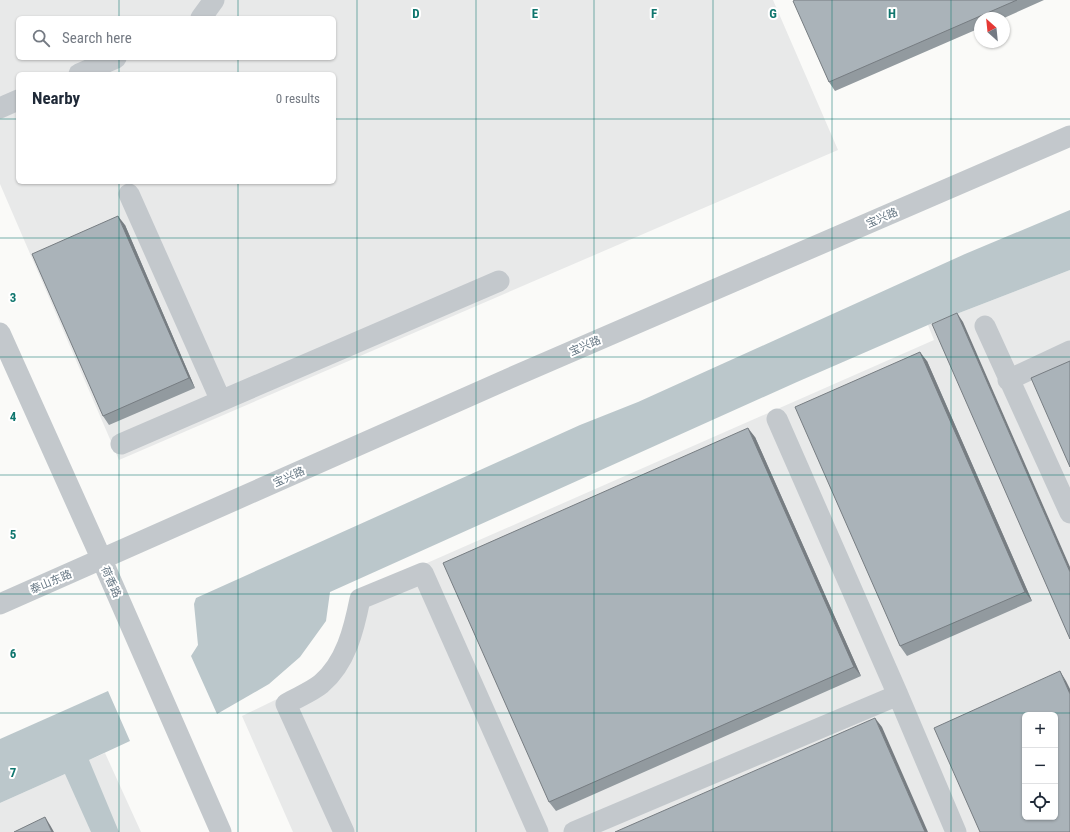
<!DOCTYPE html>
<html lang="en">
<head>
<meta charset="utf-8">
<style>
	body { margin:0; font-family:"Roboto Condensed","Noto Sans SC",sans-serif; background:#f6f6f7; color:#1f2937 }
	.controls { position:absolute; right:12px; bottom:12px; display:grid; overflow:hidden; border-radius:6px; box-shadow:0 1px 3px #0004 }
	.controls button { width:36px; height:36px; display:grid; place-items:center; padding:0; border:0; border-bottom:1px solid #e0e1e3; background:#fff; color:#1f2937; font:20px sans-serif }
	.compass { position:absolute; left:974px; top:12px; width:36px; height:36px; border-radius:50%; background:#fff; box-shadow:0 1px 3px #0004; rotate:333deg }
	.list { margin:0; padding:0; list-style:none }
	h2 { display:flex; justify-content:space-between; align-items:center; height:52px; margin:0; padding:0 16px; font-size:17px }
	h2 small { font-size:13px; font-weight:400; color:#747a83 }
	.icon { flex:none; width:22px; height:22px; fill:none; stroke:currentColor; stroke-width:2; stroke-linecap:round; stroke-linejoin:round }
	.map { position:relative; flex:none; width:1070px; height:832px; overflow:hidden }
	.search { position:absolute; background:#fff; box-shadow:0 1px 3px #0004; left:16px; top:16px; width:320px; height:44px; display:flex; align-items:center; gap:10px; box-sizing:border-box; padding:0 14px; border-radius:6px; color:#747a83; font-size:15px }
	.panel { position:absolute; background:#fff; box-shadow:0 1px 3px #0004; left:16px; top:72px; width:320px; height:112px; border-radius:6px }
	.map>svg:first-child { display:block }
</style>
</head>
<body>
<div class="map">
<svg width="1070" height="832" viewBox="0 0 1070 832">
	<rect width="100%" height="100%" fill="#fafaf8"/>
	<!-- built -->
	<path fill="#e8e9e9" fill-rule="evenodd" d="M0 0H773L838 150 119 460 0 184ZM18 18H334V58H18ZM18 74H334V182H18Z
		M1070 270V832H293L242 716 308 684 326 667 344 639 352 596 934 340 928 325ZM1025 715H1055V817H1025Z
		M105 753 141 832H0V803L65 774 89 760Z"/>
	<!-- water -->
	<path fill="#bbc7cb" d="M1070 210V270L928 325 797 382 330 592 326 621 300 657 269 684 217 714 191 656 198 645 194 604 196 598 580 425 638 402 965 254Z
		M108 691 130 741 89 760 119 832H91L65 774 0 803V739Z"/>
	<g fill="none" stroke-linecap="round" stroke-linejoin="round">
		<!-- minor -->
		<path stroke="#c3c8cc" stroke-width="21" d="M201 18 214 0
			M79 74 116 58
			M0 108 18 100
			M129 194 221 401
			M985 326 1070 513
			M0 333 102 560 221 832
			M1008 380 1070 351
			M121 444 499 281
			M0 604 508 379 1070 136
			M898 695 956 832
			M344 832 286 704C298 697 311 692 321 684 346 663 354 629 360 599L423 573 538 832
			M574 832 898 695 777 419"/>
	</g>
	<!-- wall -->
	<path fill="#929a9f" d="M795 0H1044L1004 18H980V28L835 91 829 82Z
		M125 225 195 388 109 425 103 416Z
		M927 361 1032 601 907 656 900 646Z
		M755 437 861 676 556 811 549 802Z"/>
	<!-- shaded-wall -->
	<path fill="#777d82" d="M118 216 125 225 195 388 189 378Z
		M957 313 963 322 1070 567V572Z
		M920 352 927 361 1032 601 1025 592Z
		M748 428 755 437 861 676 854 667Z
		M1060 671 1066 681 1070 689V694Z
		M875 718 882 727 928 832H925Z
		M45 817 50 825 54 832H52Z"/>
	<!-- building -->
	<path fill="#aab3b9" stroke="#777d82" fill-rule="evenodd" d="M795 0H1017L829 82 793 1Z
		M118 216 189 378 103 416 32 254Z
		M957 313 1070 572V639L932 324Z
		M920 352 1025 592 900 646 795 407Z
		M1070 361V467L1031 378Z
		M748 428 854 667 549 802 443 563Z
		M1060 671 1070 694V832H980L934 728ZM1025 715H1055V817H1025Z
		M875 718 925 832H615Z
		M45 817 52 832H14Z"/>
	<!-- grid -->
	<path fill="none" stroke="#0f766e" stroke-width="1" stroke-opacity="0.55" d="M119 0V18M238 0V18M357 0V832M476 0V832M594 0V832M713 0V832M832 0V832M951 0V832M119 58V74M238 58V74M0 119H18M334 119H1070M119 182V832M238 182V832M0 238H1070M0 357H1070M0 475H1070M0 594H1070M0 713H1070"/>
	<g text-anchor="middle" dominant-baseline="central" stroke-width="4" stroke-linejoin="round" paint-order="stroke">
		<!-- street labels -->
		<g font-size="11" fill="#657683" stroke="#fff">
			<text transform="translate(882 218) rotate(-23)">宝兴路</text>
			<text transform="translate(585 346) rotate(-23)">宝兴路</text>
			<text transform="translate(289 477) rotate(-24)">宝兴路</text>
			<text transform="translate(51 582) rotate(-23)">泰山东路</text>
			<text transform="translate(111 582) rotate(66)">荷香路</text>
		</g>
	</g>
	<g font-size="13" text-anchor="middle" font-weight="bold" fill="#0f766e" stroke="#fff" stroke-width="4" stroke-linejoin="round" paint-order="stroke">
		<text x="416" y="18">D</text>
		<text x="535" y="18">E</text>
		<text x="654" y="18">F</text>
		<text x="773" y="18">G</text>
		<text x="892" y="18">H</text>
		<text x="13" y="302">3</text>
		<text x="13" y="421">4</text>
		<text x="13" y="539">5</text>
		<text x="13" y="658">6</text>
		<text x="13" y="777">7</text>
	</g>
</svg>
<div class="controls">
<button>+</button>
<button>−</button>
<button><svg class="icon" aria-label="locate" viewBox="0 0 24 24"><circle cx="12" cy="12" r="6"/><path d="M12 2v4M12 18v4M2 12h4M18 12h4"/></svg></button>
</div>
<svg class="compass" viewBox="-18 -18 36 36"><path d="M0-13l5 13h-10z" fill="#e53935"/><path d="M0 13l5-13h-10z" fill="#747a83"/></svg>
<div class="search"><svg class="icon" aria-label="search" viewBox="0 0 24 24"><circle cx="10" cy="10" r="6"/><path d="M15 15l6 6"/></svg>Search here</div>
<section class="panel">
<h2>Nearby<small>0 results</small></h2>
<ul class="list">
</ul>
</section>
</div>
</body>
</html>
